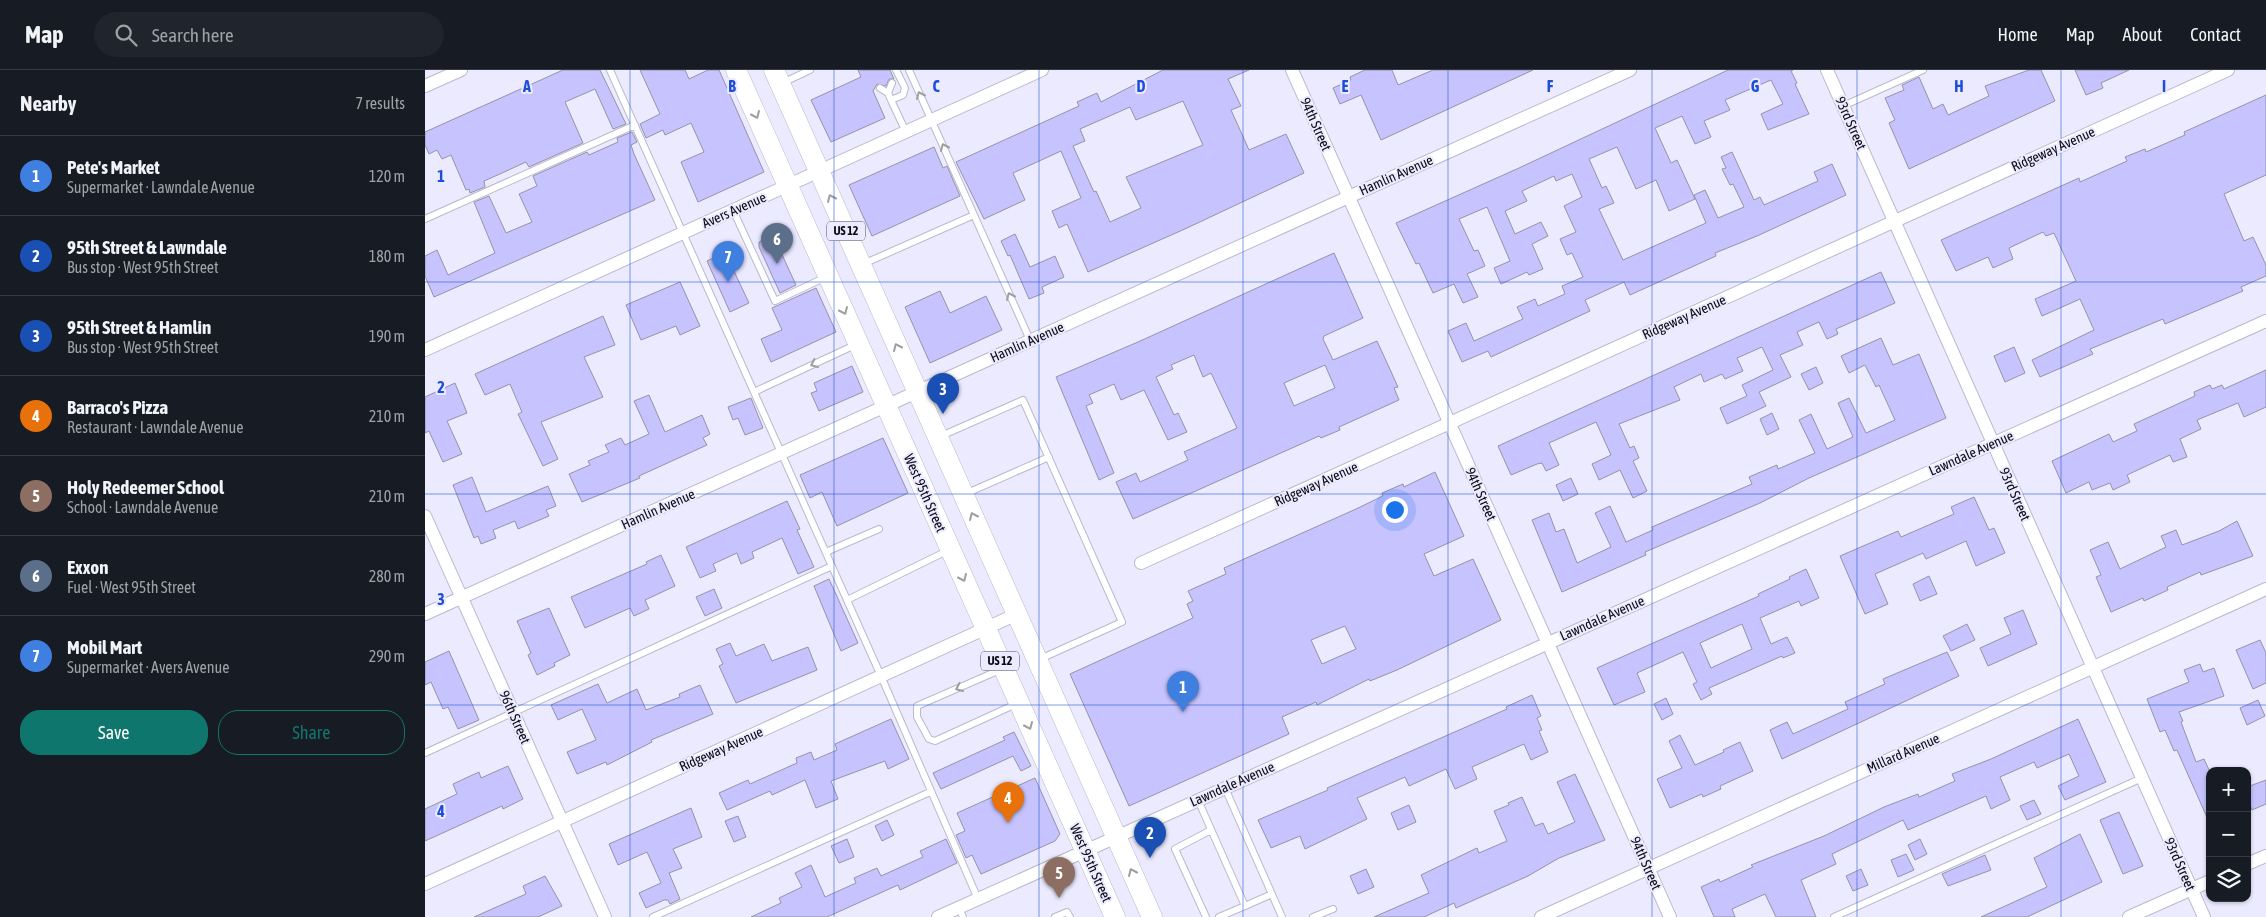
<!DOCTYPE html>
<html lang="en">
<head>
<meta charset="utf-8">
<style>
	body { margin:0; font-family:"Asap Condensed",sans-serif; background:#20242c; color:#f1f3f6 }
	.controls { position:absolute; right:15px; bottom:15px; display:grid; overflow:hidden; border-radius:10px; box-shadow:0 1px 4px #0004 }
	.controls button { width:45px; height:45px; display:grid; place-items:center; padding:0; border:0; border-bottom:1px solid #363941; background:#171b24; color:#f1f3f6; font:25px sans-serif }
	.you { position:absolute; left:969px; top:439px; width:18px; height:18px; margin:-12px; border:4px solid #fff; border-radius:50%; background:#1a73e8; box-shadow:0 0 0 8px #1a73e833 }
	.badge { display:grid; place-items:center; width:32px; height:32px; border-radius:50%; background:#0f766e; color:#fff; font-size:16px; font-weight:700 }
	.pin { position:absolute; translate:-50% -41px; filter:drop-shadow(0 1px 2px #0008) }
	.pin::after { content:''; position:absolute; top:26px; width:18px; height:15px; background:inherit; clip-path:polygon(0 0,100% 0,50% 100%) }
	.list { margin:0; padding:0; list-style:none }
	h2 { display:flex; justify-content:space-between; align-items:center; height:65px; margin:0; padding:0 20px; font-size:21px }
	h2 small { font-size:16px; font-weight:400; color:#9ea1a6 }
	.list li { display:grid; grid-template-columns:32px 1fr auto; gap:15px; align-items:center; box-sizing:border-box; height:80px; padding:0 20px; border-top:1px solid #363941 }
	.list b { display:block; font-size:19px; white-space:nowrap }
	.list p { margin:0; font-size:16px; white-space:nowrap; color:#9ea1a6 }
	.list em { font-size:16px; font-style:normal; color:#9ea1a6 }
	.actions { display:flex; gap:10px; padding:15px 20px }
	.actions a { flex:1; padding:11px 0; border:1px solid #0f766e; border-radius:20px; text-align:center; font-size:18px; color:#0f766e }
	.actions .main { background:#0f766e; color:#fff }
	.icon { flex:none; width:28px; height:28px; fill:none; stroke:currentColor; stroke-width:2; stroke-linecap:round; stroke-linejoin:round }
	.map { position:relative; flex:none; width:1841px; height:847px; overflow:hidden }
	header { display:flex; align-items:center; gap:30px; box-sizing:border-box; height:70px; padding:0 25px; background:#171b24; border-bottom:1px solid #363941 }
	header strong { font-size:24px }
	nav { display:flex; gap:28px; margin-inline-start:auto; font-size:18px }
	.search { width:350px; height:45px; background:#20242c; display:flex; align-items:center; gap:12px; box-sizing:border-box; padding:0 18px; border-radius:28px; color:#9ea1a6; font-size:19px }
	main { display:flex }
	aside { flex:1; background:#171b24 }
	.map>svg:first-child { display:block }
</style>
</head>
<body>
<header>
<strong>Map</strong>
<div class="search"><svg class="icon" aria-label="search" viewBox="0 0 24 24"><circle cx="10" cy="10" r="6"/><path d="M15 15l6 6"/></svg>Search here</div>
<nav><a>Home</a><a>Map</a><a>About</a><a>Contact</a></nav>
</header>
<main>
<aside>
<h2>Nearby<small>7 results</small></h2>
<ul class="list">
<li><span class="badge" style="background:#3f7fe0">1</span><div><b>Pete's Market</b><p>Supermarket · Lawndale Avenue</p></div><em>120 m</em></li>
<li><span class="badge" style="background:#1a4fb4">2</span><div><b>95th Street &amp; Lawndale</b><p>Bus stop · West 95th Street</p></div><em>180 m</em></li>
<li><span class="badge" style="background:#1a4fb4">3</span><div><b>95th Street &amp; Hamlin</b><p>Bus stop · West 95th Street</p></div><em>190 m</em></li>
<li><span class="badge" style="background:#e8710a">4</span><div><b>Barraco's Pizza</b><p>Restaurant · Lawndale Avenue</p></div><em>210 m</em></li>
<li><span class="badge" style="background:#8d6e63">5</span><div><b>Holy Redeemer School</b><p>School · Lawndale Avenue</p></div><em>210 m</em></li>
<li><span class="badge" style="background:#5c6f8a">6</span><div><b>Exxon</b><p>Fuel · West 95th Street</p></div><em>280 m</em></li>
<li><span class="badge" style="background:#3f7fe0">7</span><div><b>Mobil Mart</b><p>Supermarket · Avers Avenue</p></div><em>290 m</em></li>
</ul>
<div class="actions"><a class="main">Save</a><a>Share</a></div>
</aside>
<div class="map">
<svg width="1841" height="847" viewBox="0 0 1841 847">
	<rect width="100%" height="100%" fill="#ebeaff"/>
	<!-- building -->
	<path fill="#c7c3ff" stroke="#9493a6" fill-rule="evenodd" d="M138 0H175L201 54 188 59 170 19 140 32 158 73 104 97 101 92 77 103 59 111 60 117 45 123 44 119 41 120 26 85 17 89 12 80 4 84 0 75V62Z
		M215 0H260L264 9 283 0H294L339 102 273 132 256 92 279 82 266 53 240 65 238 60 221 68 215 54 235 44Z
		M433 0H465L469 9H464L461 16 452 14 448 21 460 48 406 72 386 30 436 7Z
		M738 0H824L803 9 816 36 806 40 824 80 861 64 879 103 762 158 663 202 642 154 634 158 627 141 656 128 636 81 588 103 600 130 559 149 531 92 654 36 652 32 672 23 676 32ZM758 31 778 75 701 107 716 138 685 152 671 121 669 122 648 76 660 71 655 59 705 37 711 50Z
		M940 0H967L973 15 1008 0H1108L956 70 936 25 915 34 908 18 926 10 925 7Z
		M1303 0H1368L1366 1 1372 13 1370 14 1384 44 1343 60 1336 44 1358 34 1346 10 1300 30 1305 40 1279 51 1286 67 1270 74 1257 46 1230 58 1246 93 1252 90 1270 129 1244 141 1231 110 1211 119 1192 77 1164 89 1177 118 1181 116 1189 133 1174 139 1198 190 1281 153 1269 125 1280 120 1293 148 1319 137 1308 114 1305 115 1297 99 1301 98 1296 87 1307 82 1329 130 1335 127 1339 135 1393 111 1389 102 1407 94 1421 125 1332 166 1290 183 1291 186 1205 225 1199 212 1160 230 1165 241 1066 287 1063 281 1037 292 1023 261 1041 253 1049 271 1098 249 1092 237 1110 229 1113 236 1140 224 1137 216 1158 207 1147 183 1142 185 1135 169 1151 162 1139 136 1157 127 1147 104 1131 111 1129 106 1097 121 1102 131 1080 141 1090 164 1116 152 1123 166 1107 174 1118 199 1104 205 1102 202 1076 214 1069 198 1085 191 1062 137 1034 149 1049 181 1053 180 1060 196 1042 204 1053 227 1038 233 1029 214 1008 223 994 193 991 194 971 153 1094 98Z
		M1604 0H1616L1630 31 1484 99 1464 53 1470 50 1460 28 1479 20 1477 15 1494 7 1508 39 1518 34 1523 45 1564 26 1560 16Z
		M1650 0H1704L1676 13 1678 18 1661 25Z
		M1841 25V105L1799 124 1819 171 1828 167 1841 195V206L1816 217 1818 221 1740 254 1738 249 1665 279 1668 284 1615 307 1607 290 1669 260 1655 229 1617 246 1610 229 1651 211 1629 163 1621 166 1618 162 1584 178 1588 189 1568 198 1563 187 1531 201 1516 170 1654 108 1655 112 1702 91 1700 87 1720 79 1721 82 1760 65 1759 62Z
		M207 62 212 72 206 75 209 84 230 130 9 227 0 206V186L12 180 23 205 70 183 49 132 64 126 81 163 107 152 94 124 112 116 108 106 162 82 164 85 193 72 192 68Z
		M509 77 518 98 522 96 535 126 447 166 424 115Z
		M590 164 605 197 630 186 639 207 617 217 619 223 604 229 585 185 583 186 576 171Z
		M348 165 371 215 355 223 334 177V172Z
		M300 182 324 233 305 242 282 191Z
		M909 183 938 248 899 266 898 269 908 290 952 271 973 317 969 318 974 330 914 357 915 360 896 368 894 366 708 449 691 412 711 403 715 412 763 390 759 382 812 358 786 303 778 307 769 285 746 295 748 299 731 307 749 345 753 343 762 362 743 370 719 320 696 330 689 314 664 325 668 333 661 336 689 403 674 410 631 307 713 272ZM900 295 910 318 869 336 859 313Z
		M1456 202 1470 233 1411 259 1413 264 1402 269 1394 252 1372 262 1378 275 1355 285 1366 307 1334 322 1341 336 1302 354 1295 338 1322 326 1317 315 1348 300 1337 277 1312 288 1318 301 1300 309 1297 304 1279 312 1276 304 1249 317 1255 330 1194 354 1205 378 1209 376 1214 388 1208 391 1222 421 1208 428 1195 400 1174 410 1167 394 1186 385 1171 352 1124 373 1134 395 1121 401 1117 393 1112 394 1086 405 1073 376Z
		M255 212 275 256 255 265 251 256 216 270 201 235Z
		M391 218 411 262 346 292 336 269 357 260 347 238Z
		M515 221 525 243 561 226 577 260 505 293 480 237Z
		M178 246 190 275 159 287 178 327 116 352 133 389 118 396 93 344 97 342 85 314 60 325 50 304Z
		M1456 268 1468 295 1494 284 1521 348 1384 408 1335 433 1220 482 1221 485 1137 522 1107 450 1124 443 1131 462 1139 459 1152 493 1186 477 1170 443 1185 436 1201 472 1228 460 1227 457 1327 414 1324 407 1352 395 1353 399 1390 383 1374 350 1386 344 1402 379 1428 367 1413 333 1424 328 1441 363 1470 350 1454 315 1451 317 1440 295 1424 303 1416 286Z
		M1589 277 1600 303 1580 312 1569 286Z
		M427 296 438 322 394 341 386 323 392 321 389 313Z
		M1391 297 1398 313 1384 320 1376 304Z
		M1841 300V337L1819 347 1813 333 1772 350 1776 359 1755 369 1762 387 1748 392 1745 385 1702 405 1705 412 1688 420 1685 413 1667 420 1664 412 1641 423 1627 391 1684 364 1688 372 1712 361 1709 354 1770 326 1769 322 1785 315 1787 319 1797 315 1799 319Z
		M30 313 42 343 22 351 37 384 18 392 4 361 0 363V327Z
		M224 325 240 362 277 345 285 364 278 368 282 375 214 406 215 408 157 432 144 404 165 395 163 391 184 382 180 375 196 368 200 375 224 364 209 331Z
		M326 328 338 358 320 365 313 348 308 350 303 337Z
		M1347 343 1354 359 1342 365 1335 349Z
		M458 368 483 423 412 456 397 422 385 428 375 405Z
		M1010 402 1039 466 999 484 1009 506 1048 489 1076 550 972 600 945 611 944 609 892 635 891 632 857 647 864 664 704 736 645 604 768 548 762 534 768 531 763 521 801 504 799 498 931 439 958 426 957 423 978 414 979 417ZM920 556 931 579 897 594 886 570Z
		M47 407 61 442 123 416 131 436 121 440 124 446 93 459 90 451 68 460 71 468 56 474 53 466 49 468 28 415Z
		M1146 408 1153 424 1138 431 1131 415Z
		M1549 427 1564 460 1569 458 1580 483 1551 496 1541 471 1501 489 1498 483 1450 504 1463 534 1440 544 1415 486 1473 461 1476 467 1529 444 1526 437Z
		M362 431 375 459 372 460 389 497 373 504 357 468 327 482 329 488 316 494 312 483 288 494 291 501 275 508 261 477Z
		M1812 451 1828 486 1776 505 1775 502 1742 517 1743 520 1719 531 1718 528 1686 542 1671 507 1676 505 1665 480 1683 472 1695 499 1741 477 1736 466 1751 460 1757 475 1794 461Z
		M236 485 250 516 220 530 224 539 209 546 205 538 160 558 146 527 222 494 221 492Z
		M1381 499 1394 528 1376 536 1374 531 1335 548 1346 574 1362 567 1370 583 1358 588 1357 586 1284 618 1287 624 1276 630 1268 614 1272 612 1258 582 1212 603 1220 622 1189 635 1172 598 1334 526 1333 524 1365 509 1364 507ZM1317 554 1327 579 1286 598 1275 573Z
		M1504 506 1512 524 1495 531 1488 514Z
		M404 509 433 573 416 581 389 516Z
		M289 519 297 538 280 546 271 527Z
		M124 538 145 585 129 593 130 596 112 605 103 585 106 583 92 551Z
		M1598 540 1612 574 1563 596 1555 578 1586 564 1579 548Z
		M1542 554 1550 570 1526 581 1518 566Z
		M1835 570 1841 583V613L1828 619 1811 580Z
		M305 573 311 586 339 574 347 591 383 577 392 600 311 633 294 596 298 594 291 579Z
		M24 581 54 650 33 659 23 637 18 639 6 612 0 615V592Z
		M1522 582 1534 606 1357 689 1345 660 1362 652 1368 664 1423 639 1420 632 1460 614 1458 609Z
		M1775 594 1778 602 1789 598 1799 626 1754 642 1758 651 1756 652 1771 692 1779 689 1785 702V754L1752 680 1749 681 1740 660 1735 662 1722 629 1764 612 1759 600Z
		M173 614 182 633 212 619 221 640 255 627 254 624 275 615 288 644 226 670 227 672 182 695 181 692 152 704 142 682 171 670 157 639 133 650 126 635Z
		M1107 625 1116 646 1112 648 1117 660 1114 661 1123 682 1106 690 1099 674 1047 697 1052 709 1030 719 1021 699 984 716 980 707 932 728 942 749 880 779 875 766 846 778 833 750 903 720 902 718 1082 639 1081 637Z
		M1241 628 1248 644 1237 650 1229 634Z
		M1833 630 1840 646 1822 655 1815 638Z
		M466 649 484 689 463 699 460 691 406 711 413 729 391 738 380 710 347 725 345 721 302 740 294 723 323 710 325 714 372 693 371 688 386 682 389 690 412 680 410 674Z
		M1653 649 1681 712 1640 730 1633 716 1654 706 1644 684 1612 698 1609 692 1575 707 1585 730 1566 739 1561 726 1483 760 1478 750 1407 784 1411 794 1376 810 1391 847H1351L1340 824 1307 839 1310 847H1289L1276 817 1294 809 1295 812 1328 797 1326 795 1399 766 1459 737 1493 724 1494 727 1530 711 1527 704 1566 689Z
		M589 662 606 696 596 701 588 686 516 719 508 703 580 670 578 667Z
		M1255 665 1270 695 1299 682 1298 680 1315 672 1328 701 1295 716 1296 719 1278 727 1277 724 1245 738 1232 709 1257 698 1244 671Z
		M83 696 98 729 78 739 77 736 0 771V739L32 724 28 714 54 702 56 708Z
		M1150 704 1180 770 1134 788 1103 806 1031 838 1029 833 999 847H949L1004 823 996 805 1052 778 1054 783 1082 771 1069 741 1084 735 1083 733 1097 727 1110 756 1118 753 1123 764 1150 752 1132 712Z
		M610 708 635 764 630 771 556 804 547 785 541 788 531 765 540 761 532 743Z
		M1841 710V734L1827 740 1822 727V717Z
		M1609 730 1616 744 1602 750 1595 736Z
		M984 735 991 752 973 760 966 743Z
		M266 738 277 767 248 779 257 798 244 803 255 829 245 834 243 830H239L221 838 214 823 236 813 222 782 193 795 184 774Z
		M1694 742 1718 796 1698 804 1675 750Z
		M313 746 321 767 309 772 300 751Z
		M462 750 469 765 457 771 450 756Z
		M1655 764 1677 812 1602 847H1556L1622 817 1609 788Z
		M422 769 429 787 414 793 406 776Z
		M521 769 532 793 475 820 473 815 402 847H326L356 833 354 828 377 817 370 803 386 795 400 827 431 813 429 808 452 798 456 806 498 787 495 781Z
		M1495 769 1502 784 1490 790 1483 775Z
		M1481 784 1489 800 1473 807 1466 790Z
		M1560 785 1566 800 1523 816 1517 804Z
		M941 799 949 817 933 824 925 806Z
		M1436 799 1443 815 1428 821 1421 806Z
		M120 806 137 836 113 847H49L101 824 98 816Z"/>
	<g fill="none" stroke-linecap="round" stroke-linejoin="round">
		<!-- lane casing -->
		<g stroke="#bab9cd" stroke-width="8">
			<path id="lane" d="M185 0 456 606 553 829
				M471 0 480 18 478 25 466 30 481 62
				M484 0 605 270
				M357 13 385 0
				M455 18 463 23
				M466 30 463 23 467 13
				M1418 36 1498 0
				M308 140 350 231 401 207
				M0 149 210 55
				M438 194 549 145
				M329 322 430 275
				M516 366 598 330 697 552 615 589
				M540 424 624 387
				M401 482 454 459
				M422 530 524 480
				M577 599 492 636V647L504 669 510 671 591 634
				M0 683 407 496
				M800 718 857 847
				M773 730 820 836 794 847
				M820 836 847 824
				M534 837 538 847
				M228 847 505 722
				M630 847 642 842 645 847
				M781 847 750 779 786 760
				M888 847 908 839
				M1409 847 1717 708"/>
		</g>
		<!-- street casing -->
		<g stroke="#bab9cd" stroke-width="14">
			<path id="street" d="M867 0 1245 847
				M1402 0 1779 847
				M0 16 36 0
				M0 280 617 0
				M0 446 180 847
				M716 493 1803 0
				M0 544 1205 0
				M1822 794 1841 786
				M0 814 592 544
				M513 847 1841 251
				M1116 847 1841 519
				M1704 847 1785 811"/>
		</g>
		<!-- primary casing -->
		<g stroke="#bab9cd" stroke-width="21">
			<path id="primary" d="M311 0 690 847
				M349 0 727 847"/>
		</g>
		<!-- lane -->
		<use href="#lane" stroke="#fff" stroke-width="6"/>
		<!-- street -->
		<use href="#street" stroke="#fff" stroke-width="12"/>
		<!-- primary -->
		<use href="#primary" stroke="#fff" stroke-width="20"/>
	</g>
	<!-- one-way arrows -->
	<defs><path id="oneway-chevron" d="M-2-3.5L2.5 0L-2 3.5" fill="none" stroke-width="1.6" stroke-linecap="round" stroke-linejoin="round" transform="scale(1.25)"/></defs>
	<g stroke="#9e9da0">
		<use href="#oneway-chevron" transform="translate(495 25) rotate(-114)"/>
		<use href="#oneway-chevron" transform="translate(331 45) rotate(66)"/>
		<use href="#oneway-chevron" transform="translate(519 77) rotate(-114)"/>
		<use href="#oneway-chevron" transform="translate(406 128) rotate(-114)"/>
		<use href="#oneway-chevron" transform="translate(585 226) rotate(-114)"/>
		<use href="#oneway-chevron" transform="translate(419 241) rotate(66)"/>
		<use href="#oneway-chevron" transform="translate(472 277) rotate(-114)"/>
		<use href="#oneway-chevron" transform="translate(389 294) rotate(155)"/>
		<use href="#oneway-chevron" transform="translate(548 446) rotate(-114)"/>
		<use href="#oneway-chevron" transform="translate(538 508) rotate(66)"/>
		<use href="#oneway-chevron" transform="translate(534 618) rotate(156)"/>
		<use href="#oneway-chevron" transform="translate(604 656) rotate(66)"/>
		<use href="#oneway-chevron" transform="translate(707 802) rotate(-114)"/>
	</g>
	<!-- grid -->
	<path fill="none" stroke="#1d4ed8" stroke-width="1" stroke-opacity="0.55" d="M205 0V847M409 0V847M614 0V847M818 0V847M1023 0V847M1227 0V847M1432 0V847M1636 0V847M0 212H1841M0 424H1841M0 635H1841"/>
	<g text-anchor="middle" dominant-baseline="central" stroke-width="4" stroke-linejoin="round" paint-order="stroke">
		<!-- shield labels -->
		<g fill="#ebeaff" stroke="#4f4e59" stroke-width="1">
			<rect x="402" y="151.5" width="38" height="19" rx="4"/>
			<rect x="556" y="581.5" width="38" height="19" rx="4"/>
		</g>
		<g font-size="12" font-weight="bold" fill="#0c0b12">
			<text x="421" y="161">US 12</text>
			<text x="575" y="591">US 12</text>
		</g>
		<!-- street labels -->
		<g font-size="14" fill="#0c0b12" stroke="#ebeaff">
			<text transform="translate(1426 53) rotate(66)">93rd Street</text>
			<text transform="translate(891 54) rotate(66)">94th Street</text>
			<text transform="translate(1628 79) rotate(-24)">Ridgeway Avenue</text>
			<text transform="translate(971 105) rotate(-24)">Hamlin Avenue</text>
			<text transform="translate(309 140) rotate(-24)">Avers Avenue</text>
			<text transform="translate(1259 247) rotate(-24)">Ridgeway Avenue</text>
			<text transform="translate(602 272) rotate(-24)">Hamlin Avenue</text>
			<text transform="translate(1546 383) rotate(-24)">Lawndale Avenue</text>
			<text transform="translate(891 414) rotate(-24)">Ridgeway Avenue</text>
			<text transform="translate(500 423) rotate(66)">West 95th Street</text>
			<text transform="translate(1056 424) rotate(66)">94th Street</text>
			<text transform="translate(1590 424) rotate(66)">93rd Street</text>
			<text transform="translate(233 439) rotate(-24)">Hamlin Avenue</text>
			<text transform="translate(1177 548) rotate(-24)">Lawndale Avenue</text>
			<text transform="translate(90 647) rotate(66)">96th Street</text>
			<text transform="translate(296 679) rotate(-24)">Ridgeway Avenue</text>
			<text transform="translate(1478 683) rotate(-24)">Millard Avenue</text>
			<text transform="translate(807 714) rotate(-24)">Lawndale Avenue</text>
			<text transform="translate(666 793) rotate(66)">West 95th Street</text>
			<text transform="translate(1221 793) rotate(66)">94th Street</text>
			<text transform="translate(1755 794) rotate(66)">93rd Street</text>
		</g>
	</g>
	<g font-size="16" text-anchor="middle" font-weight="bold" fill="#1d4ed8" stroke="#ebeaff" stroke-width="4" stroke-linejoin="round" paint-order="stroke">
		<text x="102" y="22">A</text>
		<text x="307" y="22">B</text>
		<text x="511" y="22">C</text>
		<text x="716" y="22">D</text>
		<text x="920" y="22">E</text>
		<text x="1125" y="22">F</text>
		<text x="1330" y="22">G</text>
		<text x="1534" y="22">H</text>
		<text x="1739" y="22">I</text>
		<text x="16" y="112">1</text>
		<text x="16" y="323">2</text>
		<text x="16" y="535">3</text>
		<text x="16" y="747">4</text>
	</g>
</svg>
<div class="controls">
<button>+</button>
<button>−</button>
<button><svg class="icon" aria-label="layers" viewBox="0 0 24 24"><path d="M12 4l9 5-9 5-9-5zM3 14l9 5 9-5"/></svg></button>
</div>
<div class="you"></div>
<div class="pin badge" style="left:758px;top:642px;background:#3f7fe0">1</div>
<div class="pin badge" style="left:725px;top:788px;background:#1a4fb4">2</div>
<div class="pin badge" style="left:518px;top:344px;background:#1a4fb4">3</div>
<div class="pin badge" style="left:583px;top:753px;background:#e8710a">4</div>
<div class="pin badge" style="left:634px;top:828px;background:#8d6e63">5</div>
<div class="pin badge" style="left:352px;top:194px;background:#5c6f8a">6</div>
<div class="pin badge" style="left:303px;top:212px;background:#3f7fe0">7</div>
</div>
</main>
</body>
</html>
